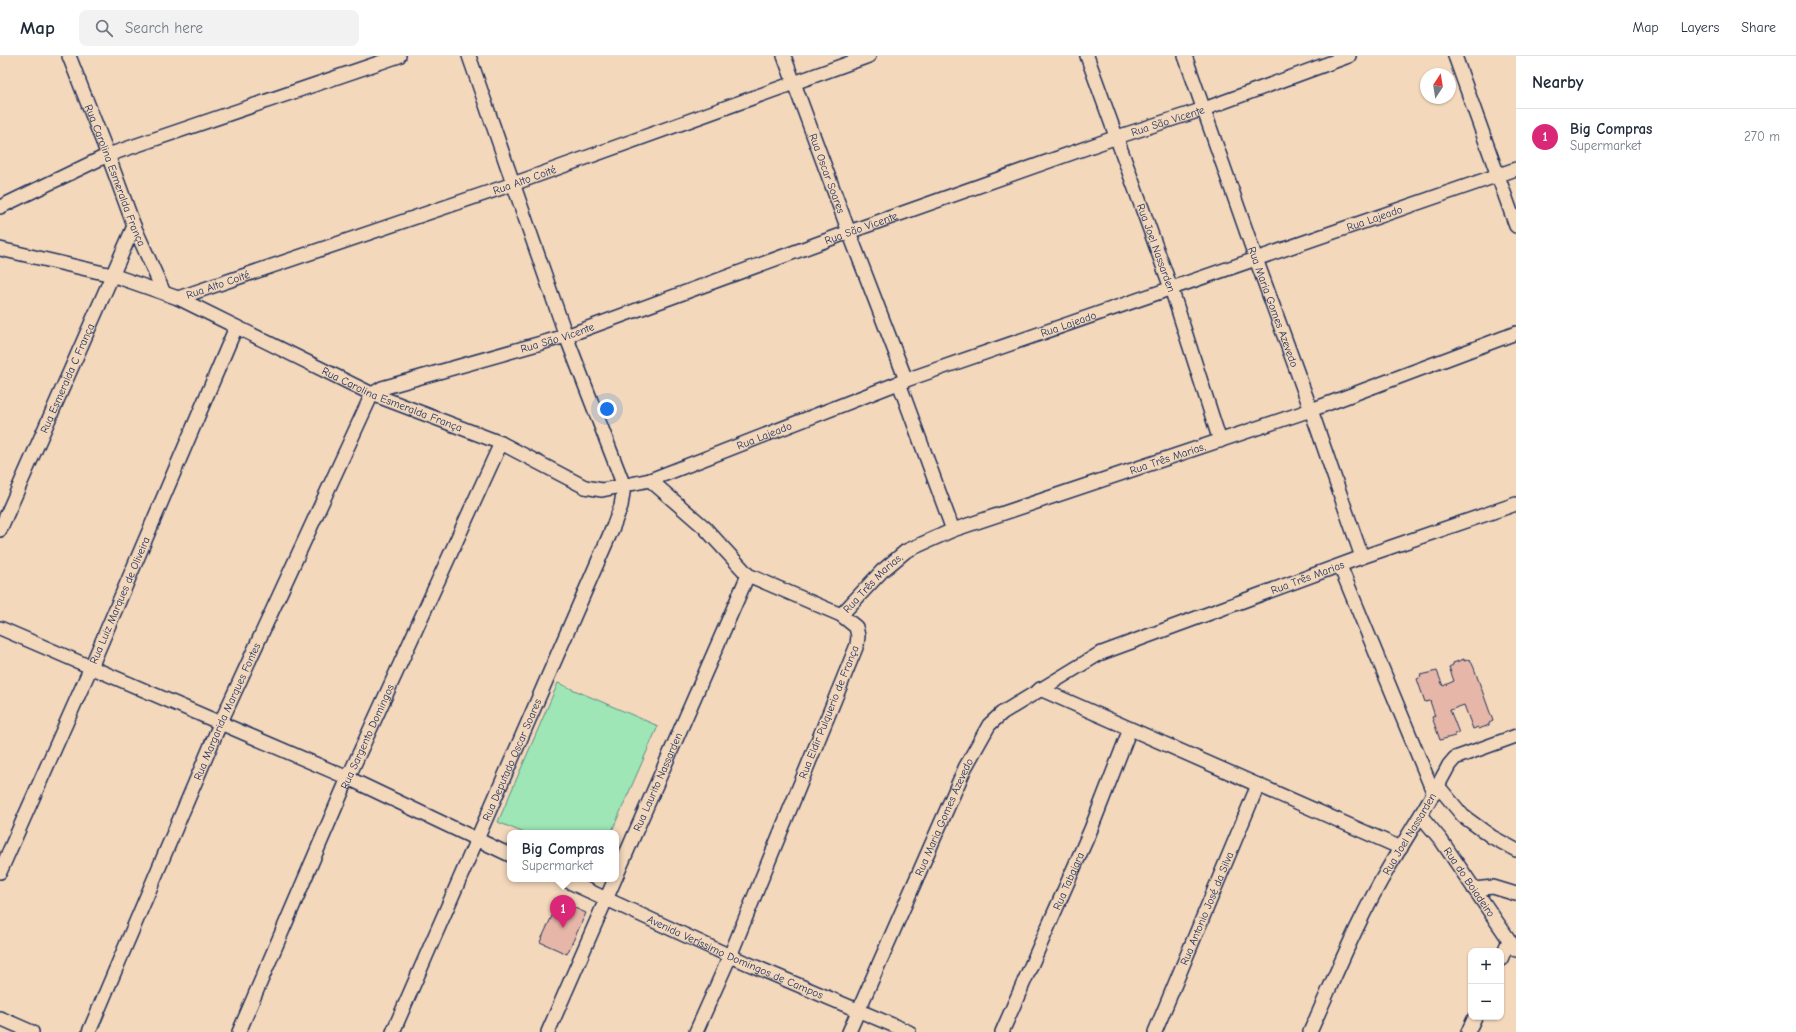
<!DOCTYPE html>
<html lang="en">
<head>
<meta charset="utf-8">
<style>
	body { margin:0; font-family:"Comic Neue",sans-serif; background:#f2f2f3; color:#1f2937 }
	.controls { position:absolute; right:12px; bottom:12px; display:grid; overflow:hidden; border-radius:8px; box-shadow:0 1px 3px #0004 }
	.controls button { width:36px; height:36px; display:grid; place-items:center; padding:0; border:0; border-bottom:1px solid #e0e1e3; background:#fff; color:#1f2937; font:20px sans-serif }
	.compass { position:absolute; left:1420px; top:12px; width:36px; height:36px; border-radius:50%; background:#fff; box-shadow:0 1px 3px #0004; rotate:12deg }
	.you { position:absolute; left:607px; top:353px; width:14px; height:14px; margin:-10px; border:3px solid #fff; border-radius:50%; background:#1a73e8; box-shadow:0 0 0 6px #1a73e833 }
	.badge { display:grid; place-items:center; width:26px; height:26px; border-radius:50%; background:#db2777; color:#fff; font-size:13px; font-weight:700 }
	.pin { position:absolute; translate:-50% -33px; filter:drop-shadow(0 1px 2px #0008) }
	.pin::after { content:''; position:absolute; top:21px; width:14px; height:12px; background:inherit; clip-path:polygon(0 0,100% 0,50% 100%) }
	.popup { position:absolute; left:507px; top:774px; width:112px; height:52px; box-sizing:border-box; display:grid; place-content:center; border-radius:8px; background:#fff; filter:drop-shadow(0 1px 3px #0005); font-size:13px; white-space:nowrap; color:#747a83 }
	.popup b { font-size:15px; color:#1f2937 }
	.popup::after { content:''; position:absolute; left:50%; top:100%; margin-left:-8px; border:8px solid transparent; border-top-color:#fff }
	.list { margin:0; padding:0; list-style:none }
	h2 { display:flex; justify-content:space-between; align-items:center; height:52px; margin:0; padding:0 16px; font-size:17px }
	h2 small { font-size:13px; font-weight:400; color:#747a83 }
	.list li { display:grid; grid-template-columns:26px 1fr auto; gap:12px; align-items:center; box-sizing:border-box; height:56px; padding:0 16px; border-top:1px solid #e0e1e3 }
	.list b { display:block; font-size:15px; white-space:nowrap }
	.list p { margin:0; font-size:13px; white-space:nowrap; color:#747a83 }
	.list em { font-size:13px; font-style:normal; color:#747a83 }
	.icon { flex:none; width:22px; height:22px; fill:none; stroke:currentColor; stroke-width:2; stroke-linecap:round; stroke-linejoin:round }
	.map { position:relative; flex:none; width:1516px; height:976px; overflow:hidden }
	header { display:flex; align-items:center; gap:24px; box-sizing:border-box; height:56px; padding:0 20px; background:#fff; border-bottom:1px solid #e0e1e3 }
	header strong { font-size:19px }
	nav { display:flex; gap:22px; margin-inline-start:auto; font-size:14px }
	.search { width:280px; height:36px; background:#f2f2f3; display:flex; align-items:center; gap:10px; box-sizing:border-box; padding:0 14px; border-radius:8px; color:#747a83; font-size:15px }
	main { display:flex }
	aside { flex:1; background:#fff }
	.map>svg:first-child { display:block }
</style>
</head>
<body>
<header>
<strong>Map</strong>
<div class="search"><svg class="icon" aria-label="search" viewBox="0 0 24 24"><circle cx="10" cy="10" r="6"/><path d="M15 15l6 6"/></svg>Search here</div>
<nav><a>Map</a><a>Layers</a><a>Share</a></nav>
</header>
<main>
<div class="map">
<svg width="1516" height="976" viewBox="0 0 1516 976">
	<rect width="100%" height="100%" fill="#f4d8bb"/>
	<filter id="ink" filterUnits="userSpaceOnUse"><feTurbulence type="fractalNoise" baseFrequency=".025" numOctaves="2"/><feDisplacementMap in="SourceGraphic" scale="8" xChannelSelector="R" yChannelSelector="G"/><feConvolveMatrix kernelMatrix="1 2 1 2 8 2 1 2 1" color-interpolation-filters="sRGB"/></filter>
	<g filter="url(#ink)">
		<!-- green -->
		<path fill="#9ee6b5" stroke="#5c8a8a" d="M558 627 658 670 611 777H524L498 766Z"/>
		<!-- building -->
		<path fill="#e6b7a8" stroke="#1b2f5e" d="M1464 603V605L1470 603 1474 612 1493 665 1489 667V669L1479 673 1478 671 1473 673 1464 649 1450 654 1459 677 1455 678V680L1440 684 1432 661 1435 660 1430 645 1425 646 1417 623 1421 621 1420 619 1437 615 1443 630 1454 625 1449 611 1453 609V607Z
			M559 845 586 857 567 898 540 886Z"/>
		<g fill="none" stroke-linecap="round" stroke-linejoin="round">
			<!-- minor casing -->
			<g stroke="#1b2f5e" stroke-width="16">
				<g id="minor">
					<path id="s1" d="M69 0 108 99 134 170 164 237"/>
					<path d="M469 0 566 280 624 430"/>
					<path id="s2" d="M784 0 849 176 906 324"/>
					<path id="s3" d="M1087 0 1171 232 1220 385"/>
					<path id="s4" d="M1185 0 1256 203 1311 354 1362 501"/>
					<path d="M1455 0 1516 170"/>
					<path d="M0 151 108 99 399 0"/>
					<path id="s5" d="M0 193 112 219 178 242 372 338 501 387 585 431 602 434 650 424 906 324 1516 113"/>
					<path id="s6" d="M178 242 513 128 869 0"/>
					<path d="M899 327 953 474"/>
					<path d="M650 424 704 471 748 519 841 559 856 571 858 580 857 589 730 900 696 976"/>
					<path id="s7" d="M0 474 134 170"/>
					<path d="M1340 510 1434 738"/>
					<path id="s8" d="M841 559 882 515 906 495 953 474 1311 354 1516 277"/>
					<path d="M0 572 348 722 510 799"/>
					<path d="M1040 633 1401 792"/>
					<path d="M1438 730 1463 760 1492 781 1516 794"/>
					<path id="s9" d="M1421 760 1441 784 1516 894"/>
					<path id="s10" d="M0 816 91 611 236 271"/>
					<path id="s11" d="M563 823 730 900 909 976"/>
					<path d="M1474 833 1493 831 1516 838"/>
					<path d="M1501 903 1509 884"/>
					<path d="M0 962 32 976"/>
					<path id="s12" d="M89 976 220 668 372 338 382 332 566 280 849 176 1117 81 1204 53 1349 0"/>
					<path id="s13" d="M239 976 348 722 501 387"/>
					<path id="s14" d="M393 976 613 471 621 450 624 430"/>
					<path id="s15" d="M548 976 748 519"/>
					<path id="s16" d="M849 976 965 712 989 669 1002 657 1099 598 1362 501 1516 448"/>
					<path id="s17" d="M1002 976 1091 773 1130 673"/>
					<path id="s18" d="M1155 976 1258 729"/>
					<path id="s19" d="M1310 976C1335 921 1358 863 1389 811 1409 777 1431 744 1449 709L1455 702 1516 680"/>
					<path d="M1468 976 1475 961"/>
				</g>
			</g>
			<!-- minor -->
			<use href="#minor" stroke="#f4d8bb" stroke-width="13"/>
		</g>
	</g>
	<g text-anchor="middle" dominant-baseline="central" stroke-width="3" stroke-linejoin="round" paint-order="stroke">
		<!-- street labels -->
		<g font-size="11" fill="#1b2f5e" stroke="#f4d8bb">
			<text stroke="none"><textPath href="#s12" startOffset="1540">Rua São Vicente</textPath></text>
			<text stroke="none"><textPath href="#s2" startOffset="125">Rua Oscar Soares</textPath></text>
			<text stroke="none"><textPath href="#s1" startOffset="128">Rua Carolina Esmeralda França</textPath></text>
			<text stroke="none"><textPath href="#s6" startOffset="366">Rua Alto Coité</textPath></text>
			<text stroke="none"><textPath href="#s5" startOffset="1471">Rua Lajeado</textPath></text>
			<text stroke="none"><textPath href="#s12" startOffset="1215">Rua São Vicente</textPath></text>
			<text stroke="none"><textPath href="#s3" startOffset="204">Rua Joel Nassarden</textPath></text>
			<text stroke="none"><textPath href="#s6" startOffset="42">Rua Alto Coité</textPath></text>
			<text stroke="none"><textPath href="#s4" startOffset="266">Rua Maria Gomes Azevedo</textPath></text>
			<text stroke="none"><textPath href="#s5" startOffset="1147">Rua Lajeado</textPath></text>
			<text stroke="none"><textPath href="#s12" startOffset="892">Rua São Vicente</textPath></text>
			<text stroke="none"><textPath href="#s7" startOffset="166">Rua Esmeralda C França</textPath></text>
			<text stroke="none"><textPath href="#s5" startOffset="422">Rua Carolina Esmeralda França</textPath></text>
			<text stroke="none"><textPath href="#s5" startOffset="823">Rua Lajeado</textPath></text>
			<text stroke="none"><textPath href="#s8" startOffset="369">Rua Três Marias,</textPath></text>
			<text stroke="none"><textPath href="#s16" startOffset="691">Rua Três Marias</textPath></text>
			<text stroke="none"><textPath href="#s8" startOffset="45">Rua Três Marias,</textPath></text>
			<text stroke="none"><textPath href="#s10" startOffset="297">Rua Luiz Marques de Oliveira</textPath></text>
			<text stroke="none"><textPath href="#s12" startOffset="349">Rua Margarida Marques Fontes</textPath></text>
			<text transform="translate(829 656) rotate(-68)">Rua Eldir Pulquerio de França</text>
			<text stroke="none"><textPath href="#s13" startOffset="322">Rua Sargento Domingos</textPath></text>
			<text stroke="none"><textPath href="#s14" startOffset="297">Rua Deputado Oscar Soares</textPath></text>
			<text stroke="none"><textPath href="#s15" startOffset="273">Rua Laurito Nassarden</textPath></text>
			<text stroke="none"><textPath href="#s16" startOffset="235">Rua Maria Gomes Azevedo</textPath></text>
			<text stroke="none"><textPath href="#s19" startOffset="222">Rua Joel Nassarden</textPath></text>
			<text stroke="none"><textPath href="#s17" startOffset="165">Rua Tabajara</textPath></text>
			<text stroke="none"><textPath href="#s9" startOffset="82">Rua do Boiadeiro</textPath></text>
			<text stroke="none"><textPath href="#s18" startOffset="134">Rua Antonio José da Silva</textPath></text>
			<text stroke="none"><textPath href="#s11" startOffset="189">Avenida Veríssimo Domingos de Campos</textPath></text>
		</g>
	</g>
</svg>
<div class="controls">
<button>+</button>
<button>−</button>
</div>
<svg class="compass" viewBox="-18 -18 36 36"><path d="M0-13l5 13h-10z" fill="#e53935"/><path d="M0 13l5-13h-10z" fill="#747a83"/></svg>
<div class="you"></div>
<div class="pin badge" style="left:563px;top:872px">1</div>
<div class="popup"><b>Big Compras</b>Supermarket</div>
</div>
<aside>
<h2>Nearby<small></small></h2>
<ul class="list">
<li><span class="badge">1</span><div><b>Big Compras</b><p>Supermarket</p></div><em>270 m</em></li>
</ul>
</aside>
</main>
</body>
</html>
